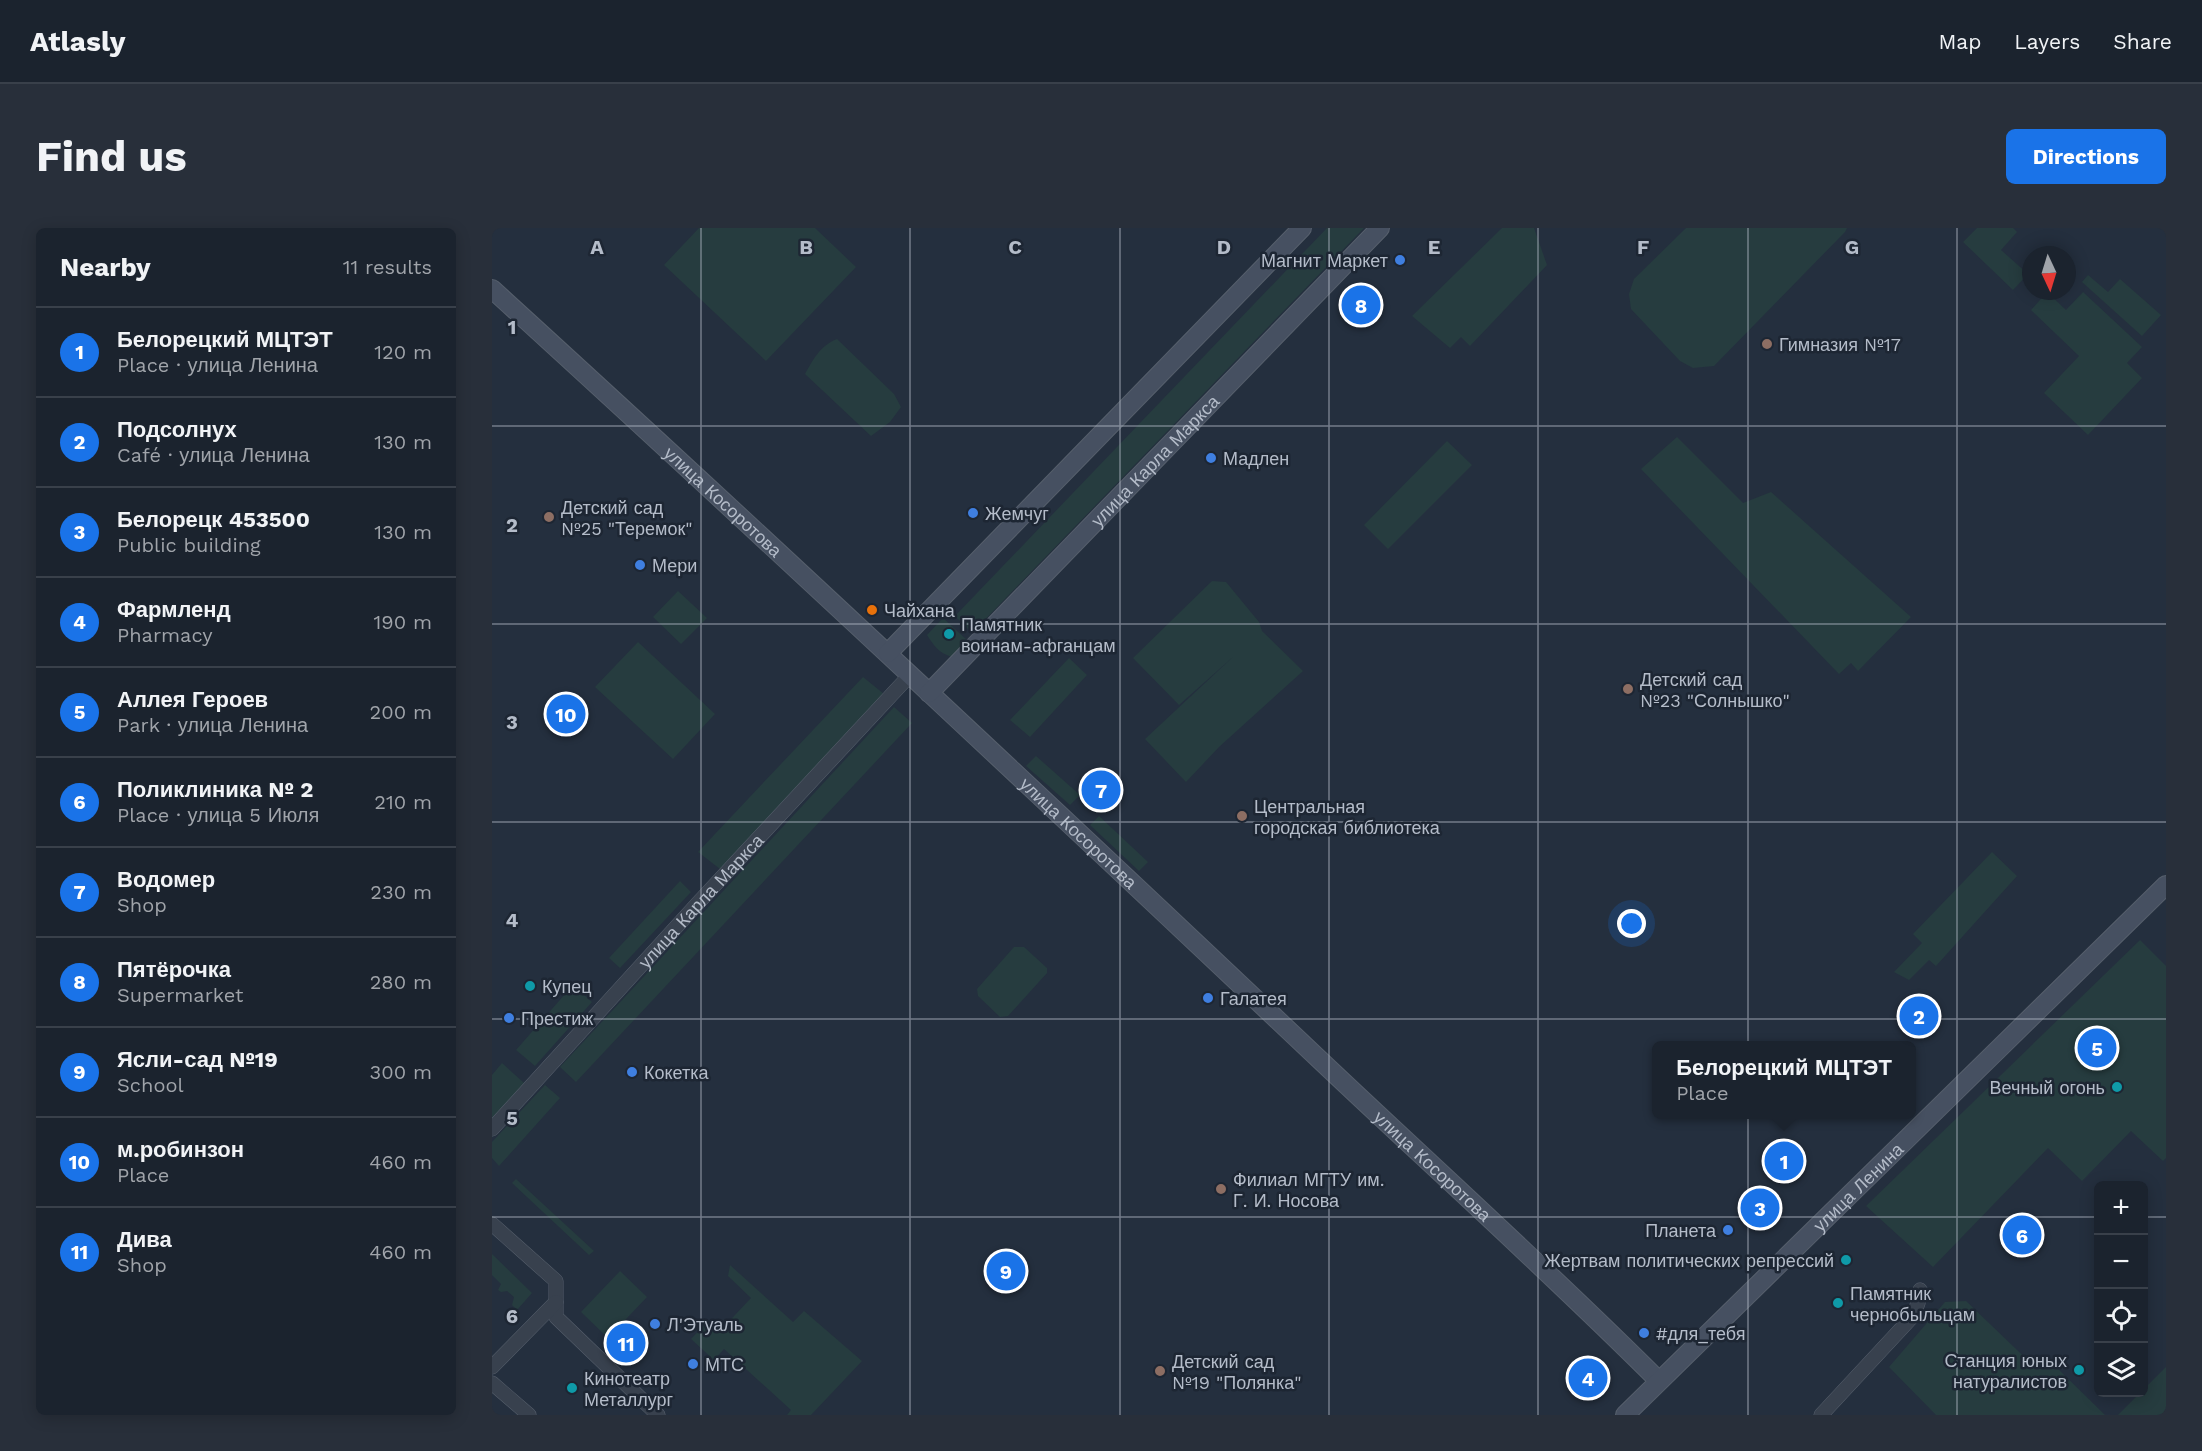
<!DOCTYPE html>
<html lang="en">
<head>
<meta charset="utf-8">
<style>
	body { margin:0; font-family:"Work Sans",sans-serif; background:#282f3a; color:#f1f3f6 }
	.controls { position:absolute; right:18px; bottom:18px; display:grid; overflow:hidden; border-radius:9px; box-shadow:0 3px 15px #0003 }
	.controls button { width:54px; height:54px; display:grid; place-items:center; padding:0; border:0; border-bottom:2px solid #39404a; background:#1b232e; color:#f1f3f6; font:30px sans-serif }
	.compass { position:absolute; left:1530px; top:18px; width:54px; height:54px; border-radius:50%; background:#1b232e; box-shadow:0 3px 15px #0003; rotate:176deg }
	.you { position:absolute; left:1140px; top:696px; width:21px; height:21px; margin:-15px; border:4px solid #fff; border-radius:50%; background:#1a73e8; box-shadow:0 0 0 9px #1a73e833 }
	.badge { display:grid; place-items:center; width:39px; height:39px; border-radius:50%; background:#1a73e8; color:#fff; font-size:20px; font-weight:700 }
	.pin { position:absolute; translate:-50% -50%; border:3px solid #fff; box-shadow:0 2px 6px #0006 }
	.popup { position:absolute; left:1160px; top:813px; width:264px; height:78px; box-sizing:border-box; display:grid; place-content:center; border-radius:9px; background:#1b232e; filter:drop-shadow(0 2px 4px #0005); font-size:20px; white-space:nowrap; color:#a0a4aa }
	.popup b { font-size:22px; color:#f1f3f6 }
	.popup::after { content:''; position:absolute; left:50%; top:100%; margin-left:-12px; border:12px solid transparent; border-top-color:#1b232e }
	.list { margin:0; padding:0; list-style:none }
	h2 { display:flex; justify-content:space-between; align-items:center; height:78px; margin:0; padding:0 24px; font-size:26px }
	h2 small { font-size:20px; font-weight:400; color:#a0a4aa }
	.list li { display:grid; grid-template-columns:39px 1fr auto; gap:18px; align-items:center; box-sizing:border-box; height:90px; padding:0 24px; border-top:2px solid #39404a }
	.list b { display:block; font-size:22px; white-space:nowrap }
	.list p { margin:0; font-size:20px; white-space:nowrap; color:#a0a4aa }
	.list em { font-size:20px; font-style:normal; color:#a0a4aa }
	.icon { flex:none; width:33px; height:33px; fill:none; stroke:currentColor; stroke-width:2; stroke-linecap:round; stroke-linejoin:round }
	.map { position:relative; flex:none; width:1674px; height:1187px; overflow:hidden; border-radius:9px }
	header { display:flex; align-items:center; gap:36px; box-sizing:border-box; height:84px; padding:0 30px; background:#1b232e; border-bottom:2px solid #39404a }
	header strong { font-size:28px }
	nav { display:flex; gap:33px; margin-inline-start:auto; font-size:21px }
	.intro { display:flex; align-items:center; justify-content:space-between; box-sizing:border-box; height:144px; padding:0 36px }
	h1 { margin:0; font-size:42px }
	.button { padding:15px 27px; border-radius:9px; background:#1a73e8; color:#fff; font-size:21px; font-weight:700 }
	main { display:flex; gap:36px; padding:0 36px }
	aside { flex:1; background:#1b232e; border-radius:9px; box-shadow:0 3px 15px #0003 }
	.map>svg:first-child { display:block }
</style>
</head>
<body>
<header>
<strong>Atlasly</strong>
<nav><a>Map</a><a>Layers</a><a>Share</a></nav>
</header>
<div class="intro"><h1>Find us</h1><a class="button">Directions</a></div>
<main>
<aside>
<h2>Nearby<small>11 results</small></h2>
<ul class="list">
<li><span class="badge">1</span><div><b>Белорецкий МЦТЭТ</b><p>Place · улица Ленина</p></div><em>120 m</em></li>
<li><span class="badge">2</span><div><b>Подсолнух</b><p>Café · улица Ленина</p></div><em>130 m</em></li>
<li><span class="badge">3</span><div><b>Белорецк 453500</b><p>Public building</p></div><em>130 m</em></li>
<li><span class="badge">4</span><div><b>Фармленд</b><p>Pharmacy</p></div><em>190 m</em></li>
<li><span class="badge">5</span><div><b>Аллея Героев</b><p>Park · улица Ленина</p></div><em>200 m</em></li>
<li><span class="badge">6</span><div><b>Поликлиника № 2</b><p>Place · улица 5 Июля</p></div><em>210 m</em></li>
<li><span class="badge">7</span><div><b>Водомер</b><p>Shop</p></div><em>230 m</em></li>
<li><span class="badge">8</span><div><b>Пятёрочка</b><p>Supermarket</p></div><em>280 m</em></li>
<li><span class="badge">9</span><div><b>Ясли-сад №19</b><p>School</p></div><em>300 m</em></li>
<li><span class="badge">10</span><div><b>м.робинзон</b><p>Place</p></div><em>460 m</em></li>
<li><span class="badge">11</span><div><b>Дива</b><p>Shop</p></div><em>460 m</em></li>
</ul>
</aside>
<div class="map">
<svg width="1674" height="1187" viewBox="0 0 1674 1187">
	<rect width="100%" height="100%" fill="#242f3e"/>
	<!-- green -->
	<path fill="#263c3f" d="M207 0H323L364 39 274 133 172 37Z
		M835 0H872L480 405 463 388Z
		M1010 0H1042L1055 37 978 118 969 109 958 120 920 88Z
		M1194 0H1355L1353 4 1222 138 1201 140 1188 133 1139 81 1137 66 1142 51Z
		M1485 0H1521L1525 4 1509 22 1536 46 1521 62 1471 14Z
		M1596 47 1616 64 1628 51 1669 87 1650 108 1590 54Z
		M1555 64 1574 82 1591 64 1650 119 1635 135 1650 150 1596 207 1552 165 1587 128 1539 82Z
		M345 111 402 166 409 179 398 194 379 208 313 146C322 130 328 118 345 111Z
		M1185 209 1251 275 1279 264 1419 389 1366 443 1359 435 1347 446 1149 241Z
		M955 213 980 237 896 321 872 297Z
		M720 353 734 354 767 394 770 403 811 443 727 519 694 554 653 511 742 428 687 477 641 430Z
		M186 363 215 390 189 416 161 389Z
		M451 390 476 413 460 429C447 425 442 418 435 407Z
		M146 414 223 486 181 531 103 459Z
		M577 430 595 447 538 509 518 492Z
		M371 449 392 466 228 641 206 624Z
		M402 479 420 495 84 854 68 839Z
		M544 528 588 567 578 577 534 538Z
		M607 588 656 634 647 643 598 597Z
		M1500 624 1525 648 1444 738 1437 732 1417 752 1402 744 1430 715 1421 706Z
		M188 653 199 664 128 740 117 730Z
		M1648 712 1674 738V930L1671 933 1639 903 1590 953 1556 920 1441 1039 1374 978Z
		M522 719H532L555 740V745L516 788 508 789 486 768 485 761Z
		M81 757 100 774 43 838 24 822Z
		M10 835 32 855 0 892V847Z
		M53 857 68 870 7 938 0 930V914Z
		M24 951 102 1023 97 1027 20 955Z
		M0 1026 40 1065 25 1082 20 1077 22 1069 15 1063 9 1064 6 1062 9 1056 0 1047Z
		M238 1037 301 1094 312 1083 370 1133 319 1187H295L299 1182 232 1121 222 1132 199 1111 215 1094 227 1104 259 1070 236 1048Z
		M128 1043 155 1069 116 1110 89 1084Z
		M1474 1073 1545 1141 1556 1131 1613 1187H1444L1397 1139 1453 1074Z
		M1674 1139V1187H1626L1648 1165 1652 1164V1161Z"/>
	<g fill="none" stroke-linecap="round" stroke-linejoin="round">
		<!-- street casing -->
		<g stroke="#565f6c" stroke-width="15">
			<g id="street">
				<path id="s1" d="M0 901 206 675 418 447"/>
				<path d="M0 996 64 1053V1089L166 1187"/>
				<path d="M0 1139 64 1074"/>
				<path d="M0 1155 37 1187"/>
				<path d="M1329 1187 1421 1088 1426 1075 1428 1062"/>
			</g>
		</g>
		<!-- secondary casing -->
		<g stroke="#565f6c" stroke-width="20">
			<g id="secondary">
				<path id="s2" d="M0 61C279 315 554 573 829 833 941 939 1057 1043 1167 1153"/>
				<path d="M396 425 810 0"/>
				<path id="s3" d="M437 465 888 0"/>
				<path id="s4" d="M1133 1187 1674 657"/>
			</g>
		</g>
		<!-- street -->
		<use href="#street" stroke="#38414e" stroke-width="14"/>
		<!-- secondary -->
		<use href="#secondary" stroke="#465061" stroke-width="18"/>
	</g>
	<!-- grid -->
	<path fill="none" stroke="#b4bcc9" stroke-width="1.5" stroke-opacity="0.55" d="M209 0V1187M418 0V1187M628 0V1187M837 0V1187M1046 0V1187M1256 0V1187M1465 0V1187M0 198H1674M0 396H1674M0 594H1674M0 791H1674M0 989H1606M1652 989H1674"/>
	<!-- markers -->
	<g fill="#3f7fe0" stroke="#1d2633" stroke-width="2">
		<circle cx="908" cy="32" r="6"/>
		<circle cx="719" cy="230" r="6"/>
		<circle cx="481" cy="285" r="6"/>
		<circle cx="148" cy="337" r="6"/>
		<circle cx="716" cy="770" r="6"/>
		<circle cx="17" cy="790" r="6"/>
		<circle cx="140" cy="844" r="6"/>
		<circle cx="1236" cy="1002" r="6"/>
		<circle cx="163" cy="1096" r="6"/>
		<circle cx="1152" cy="1105" r="6"/>
		<circle cx="201" cy="1136" r="6"/>
	</g>
	<g fill="#8d6e63" stroke="#1d2633" stroke-width="2">
		<circle cx="1275" cy="116" r="6"/>
		<circle cx="57" cy="289" r="6"/>
		<circle cx="1136" cy="461" r="6"/>
		<circle cx="750" cy="588" r="6"/>
		<circle cx="729" cy="961" r="6"/>
		<circle cx="668" cy="1143" r="6"/>
	</g>
	<circle fill="#e8710a" stroke="#1d2633" stroke-width="2" cx="380" cy="382" r="6"/>
	<g fill="#0f9aa8" stroke="#1d2633" stroke-width="2">
		<circle cx="457" cy="406" r="6"/>
		<circle cx="38" cy="758" r="6"/>
		<circle cx="1625" cy="859" r="6"/>
		<circle cx="1354" cy="1032" r="6"/>
		<circle cx="1346" cy="1075" r="6"/>
		<circle cx="1587" cy="1142" r="6"/>
		<circle cx="80" cy="1160" r="6"/>
	</g>
	<g text-anchor="middle" dominant-baseline="central" stroke-width="5" stroke-linejoin="round" paint-order="stroke">
		<!-- poi labels -->
		<g font-size="18" fill="#b4bcc9" stroke="#1d2633" text-anchor="start">
			<text x="896" y="32" text-anchor="end">Магнит Маркет</text>
			<text x="1287" y="116">Гимназия №17</text>
			<text x="731" y="230">Мадлен</text>
			<text x="69" y="279">Детский сад<tspan x="69" dy="21">№25 "Теремок"</tspan></text>
			<text x="493" y="285">Жемчуг</text>
			<text x="160" y="337">Мери</text>
			<text x="392" y="382">Чайхана</text>
			<text x="469" y="396">Памятник<tspan x="469" dy="21">воинам-афганцам</tspan></text>
			<text x="1148" y="451">Детский сад<tspan x="1148" dy="21">№23 "Солнышко"</tspan></text>
			<text x="762" y="578">Центральная<tspan x="762" dy="21">городская библиотека</tspan></text>
			<text x="50" y="758">Купец</text>
			<text x="728" y="770">Галатея</text>
			<text x="29" y="790">Престиж</text>
			<text x="152" y="844">Кокетка</text>
			<text x="1613" y="859" text-anchor="end">Вечный огонь</text>
			<text x="741" y="951">Филиал МГТУ им.<tspan x="741" dy="21">Г. И. Носова</tspan></text>
			<text x="1224" y="1002" text-anchor="end">Планета</text>
			<text x="1342" y="1032" text-anchor="end">Жертвам политических репрессий</text>
			<text x="1358" y="1065">Памятник<tspan x="1358" dy="21">чернобыльцам</tspan></text>
			<text x="175" y="1096">Л'Этуаль</text>
			<text x="1164" y="1105">#для_тебя</text>
			<text x="1575" y="1132" text-anchor="end">Станция юных<tspan x="1575" dy="21">натуралистов</tspan></text>
			<text x="680" y="1133">Детский сад<tspan x="680" dy="21">№19 "Полянка"</tspan></text>
			<text x="213" y="1136">МТС</text>
			<text x="92" y="1150">Кинотеатр<tspan x="92" dy="21">Металлург</tspan></text>
		</g>
		<!-- street labels -->
		<g font-size="18" fill="#b4bcc9" stroke="#1d2633">
			<text stroke="none"><textPath href="#s3" startOffset="324">улица Карла Маркса</textPath></text>
			<text stroke="none"><textPath href="#s2" startOffset="314">улица Косоротова</textPath></text>
			<text stroke="none"><textPath href="#s2" startOffset="800">улица Косоротова</textPath></text>
			<text stroke="none"><textPath href="#s1" startOffset="309">улица Карла Маркса</textPath></text>
			<text stroke="none"><textPath href="#s2" startOffset="1286">улица Косоротова</textPath></text>
			<text stroke="none"><textPath href="#s4" startOffset="326">улица Ленина</textPath></text>
		</g>
	</g>
	<g font-size="20" text-anchor="middle" font-weight="bold" fill="#b4bcc9" stroke="#1d2633" stroke-width="5" stroke-linejoin="round" paint-order="stroke">
		<text x="105" y="26">A</text>
		<text x="314" y="26">B</text>
		<text x="523" y="26">C</text>
		<text x="732" y="26">D</text>
		<text x="942" y="26">E</text>
		<text x="1151" y="26">F</text>
		<text x="1360" y="26">G</text>
		<text x="20" y="106">1</text>
		<text x="20" y="304">2</text>
		<text x="20" y="501">3</text>
		<text x="20" y="699">4</text>
		<text x="20" y="897">5</text>
		<text x="20" y="1095">6</text>
	</g>
</svg>
<div class="controls">
<button>+</button>
<button>−</button>
<button><svg class="icon" aria-label="locate" viewBox="0 0 24 24"><circle cx="12" cy="12" r="6"/><path d="M12 2v4M12 18v4M2 12h4M18 12h4"/></svg></button>
<button><svg class="icon" aria-label="layers" viewBox="0 0 24 24"><path d="M12 4l9 5-9 5-9-5zM3 14l9 5 9-5"/></svg></button>
</div>
<svg class="compass" viewBox="-18 -18 36 36"><path d="M0-13l5 13h-10z" fill="#e53935"/><path d="M0 13l5-13h-10z" fill="#a0a4aa"/></svg>
<div class="you"></div>
<div class="pin badge" style="left:1292px;top:933px">1</div>
<div class="popup"><b>Белорецкий МЦТЭТ</b>Place</div>
<div class="pin badge" style="left:1427px;top:788px">2</div>
<div class="pin badge" style="left:1268px;top:980px">3</div>
<div class="pin badge" style="left:1096px;top:1150px">4</div>
<div class="pin badge" style="left:1605px;top:820px">5</div>
<div class="pin badge" style="left:1530px;top:1007px">6</div>
<div class="pin badge" style="left:609px;top:562px">7</div>
<div class="pin badge" style="left:869px;top:77px">8</div>
<div class="pin badge" style="left:514px;top:1043px">9</div>
<div class="pin badge" style="left:74px;top:486px">10</div>
<div class="pin badge" style="left:134px;top:1115px">11</div>
</div>
</main>
</body>
</html>
